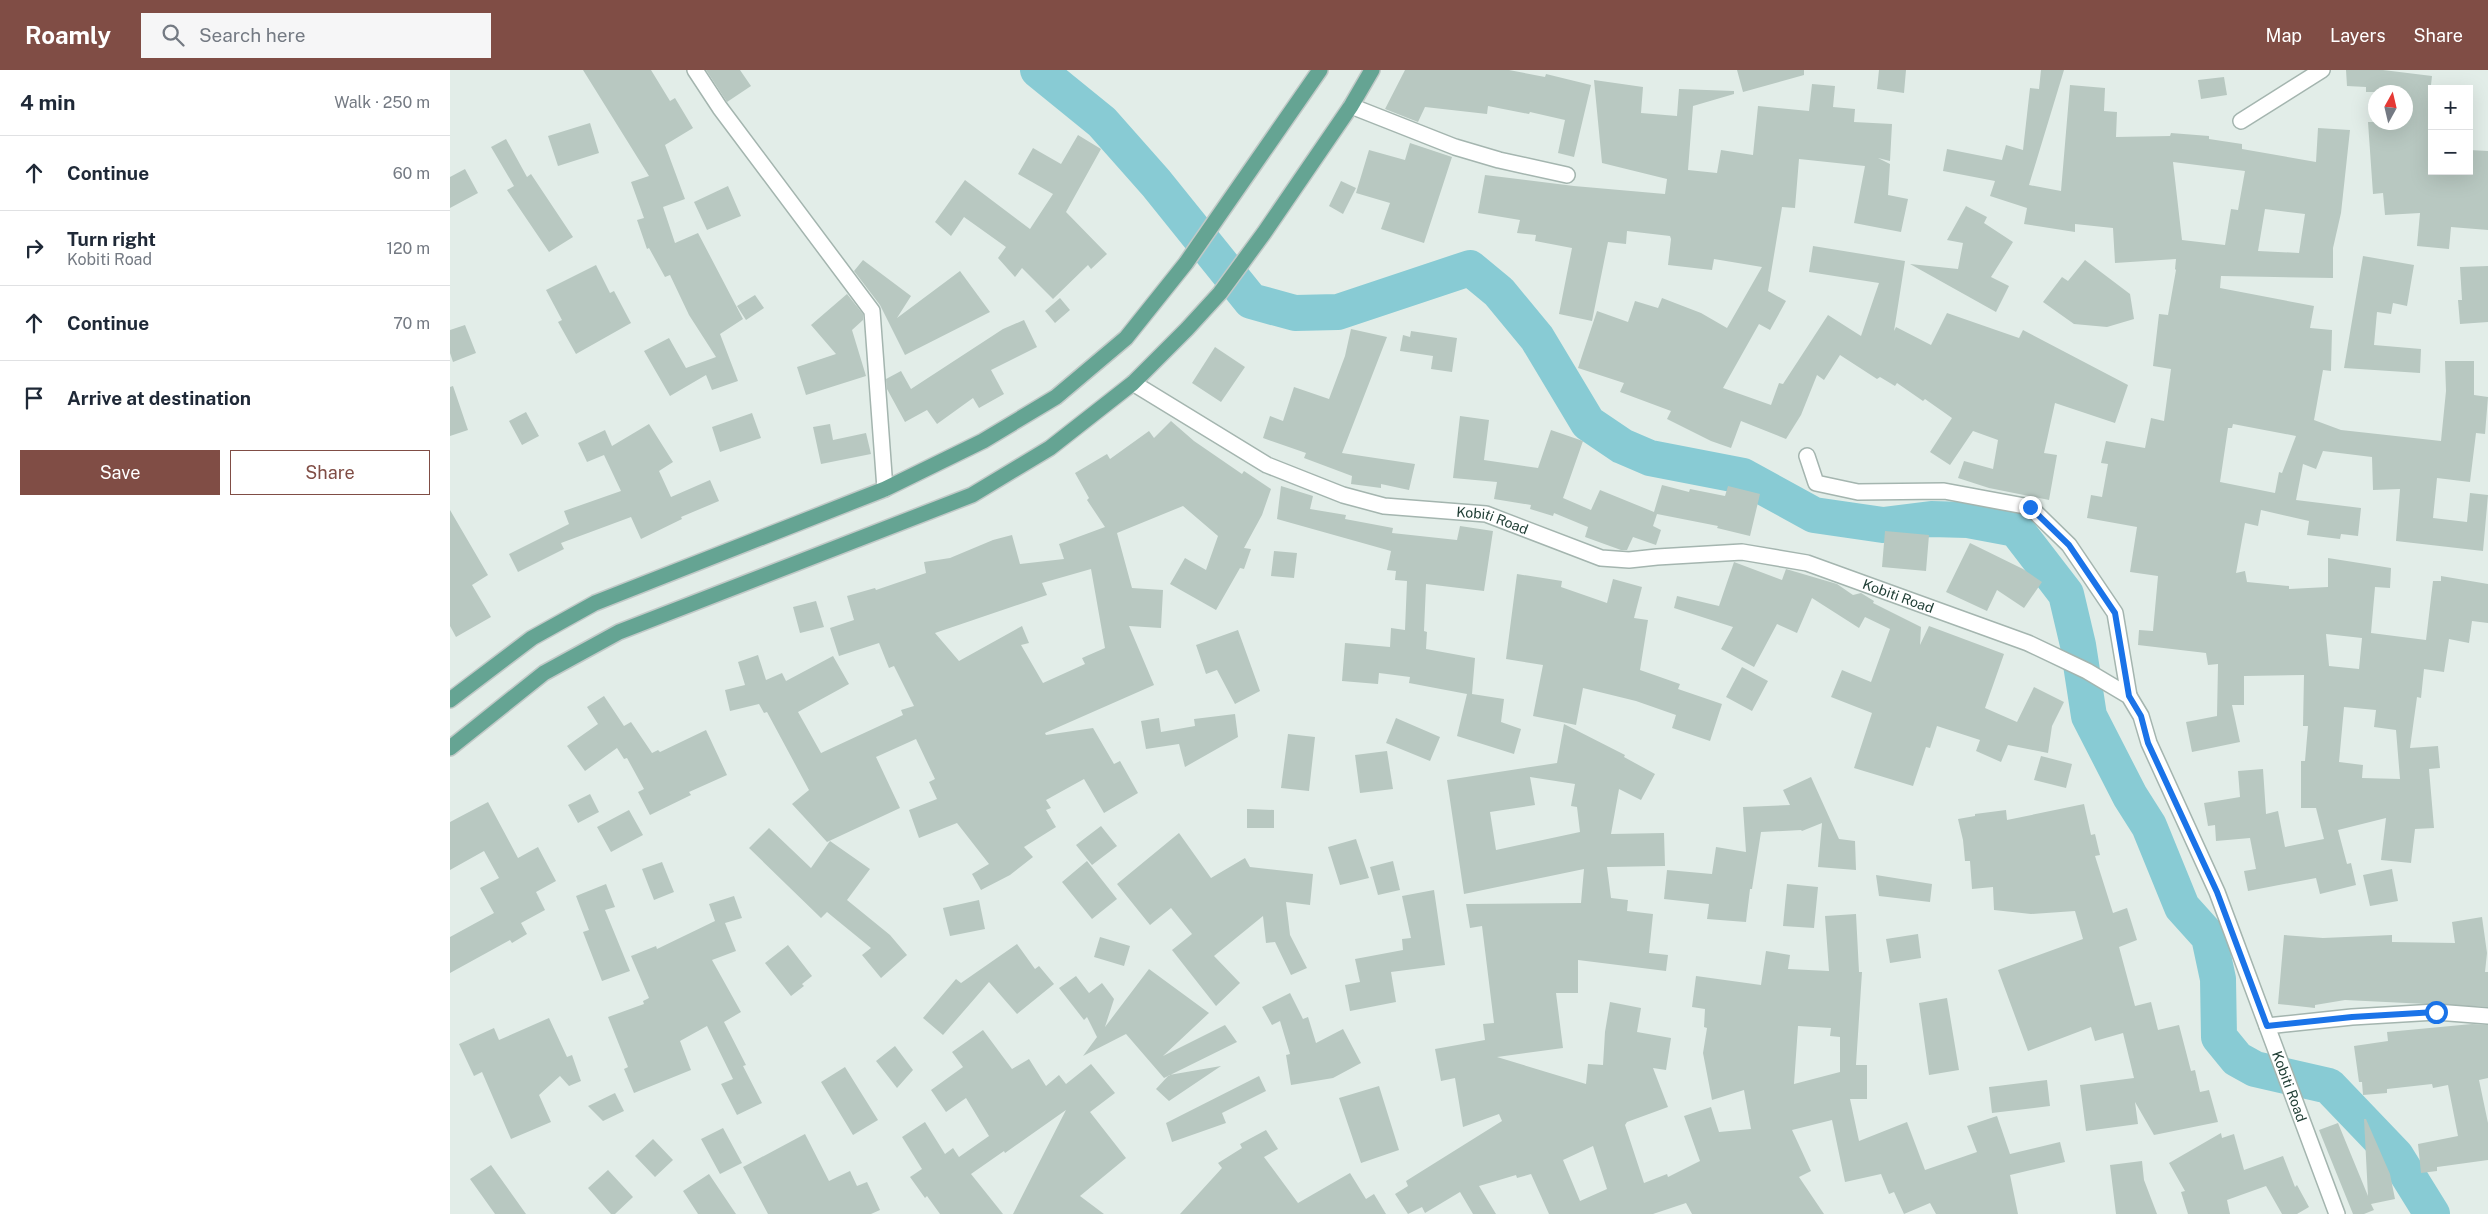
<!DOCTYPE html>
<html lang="en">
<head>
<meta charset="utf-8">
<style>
	body { margin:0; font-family:"Public Sans",sans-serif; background:#f6f6f7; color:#1f2937 }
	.controls { position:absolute; right:15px; top:15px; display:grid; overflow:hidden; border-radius:0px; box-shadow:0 5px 20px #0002 }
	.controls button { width:45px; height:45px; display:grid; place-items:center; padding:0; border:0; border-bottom:1px solid #e0e1e3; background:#fff; color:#1f2937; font:25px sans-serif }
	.compass { position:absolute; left:1918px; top:15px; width:45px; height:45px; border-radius:50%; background:#fff; box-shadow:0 5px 20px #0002; rotate:8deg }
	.stop { position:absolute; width:15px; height:15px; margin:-11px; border:4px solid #1a73e8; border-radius:50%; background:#fff }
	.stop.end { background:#1a73e8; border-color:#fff; box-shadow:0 1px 5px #0008 }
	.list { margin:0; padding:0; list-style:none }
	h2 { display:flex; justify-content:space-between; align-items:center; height:65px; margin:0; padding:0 20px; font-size:21px }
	h2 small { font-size:16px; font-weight:400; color:#747a83 }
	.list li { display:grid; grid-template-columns:32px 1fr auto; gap:15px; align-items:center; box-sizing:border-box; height:75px; padding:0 20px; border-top:1px solid #e0e1e3 }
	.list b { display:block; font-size:19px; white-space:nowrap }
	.list p { margin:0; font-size:16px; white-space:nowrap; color:#747a83 }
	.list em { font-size:16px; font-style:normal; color:#747a83 }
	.actions { display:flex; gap:10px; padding:15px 20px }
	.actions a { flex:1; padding:11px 0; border:1px solid #804d45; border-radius:0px; text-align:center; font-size:18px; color:#804d45 }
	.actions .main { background:#804d45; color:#fff }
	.icon { flex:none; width:28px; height:28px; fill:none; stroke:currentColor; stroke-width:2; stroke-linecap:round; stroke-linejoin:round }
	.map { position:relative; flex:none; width:2038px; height:1144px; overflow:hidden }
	header { display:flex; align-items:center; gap:30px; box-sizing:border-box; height:70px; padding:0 25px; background:#804d45; color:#fff }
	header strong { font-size:24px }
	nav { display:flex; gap:28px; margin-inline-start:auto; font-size:18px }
	.search { width:350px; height:45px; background:#f6f6f7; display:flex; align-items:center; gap:12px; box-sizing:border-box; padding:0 18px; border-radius:0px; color:#747a83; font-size:19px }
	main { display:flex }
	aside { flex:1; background:#fff }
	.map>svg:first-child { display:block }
</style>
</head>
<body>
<header>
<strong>Roamly</strong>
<div class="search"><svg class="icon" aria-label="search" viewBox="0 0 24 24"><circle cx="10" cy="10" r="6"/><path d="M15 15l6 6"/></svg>Search here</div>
<nav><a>Map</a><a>Layers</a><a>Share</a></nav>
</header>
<main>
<aside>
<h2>4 min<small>Walk · 250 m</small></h2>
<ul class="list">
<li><svg class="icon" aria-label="ahead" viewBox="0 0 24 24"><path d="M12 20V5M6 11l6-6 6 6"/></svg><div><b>Continue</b></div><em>60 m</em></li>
<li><svg class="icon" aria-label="right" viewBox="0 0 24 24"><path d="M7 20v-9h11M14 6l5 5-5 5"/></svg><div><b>Turn right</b><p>Kobiti Road</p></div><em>120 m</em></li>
<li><svg class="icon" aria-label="ahead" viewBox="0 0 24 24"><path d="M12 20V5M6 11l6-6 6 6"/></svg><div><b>Continue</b></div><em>70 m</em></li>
<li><svg class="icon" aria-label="arrive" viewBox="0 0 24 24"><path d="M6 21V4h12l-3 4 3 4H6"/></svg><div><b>Arrive at destination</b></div></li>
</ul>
<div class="actions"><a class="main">Save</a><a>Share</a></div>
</aside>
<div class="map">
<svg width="2038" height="1144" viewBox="0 0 2038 1144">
	<rect width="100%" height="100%" fill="#e2ede8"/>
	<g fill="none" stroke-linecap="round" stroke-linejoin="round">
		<!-- river -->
		<path stroke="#88cbd4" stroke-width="36" d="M588 0 652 52 706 113 801 231 845 243 888 242 1020 198 1049 222 1087 268 1138 353 1172 376 1200 388 1293 406 1364 445 1433 455 1481 449 1518 450 1566 459 1616 524 1628 575 1639 646 1680 726 1699 756 1732 837 1759 867 1768 909 1769 967 1787 989 1805 999 1879 1016 1946 1086 1982 1144"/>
	</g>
	<!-- building -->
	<path fill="#b8c8c1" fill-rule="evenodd" d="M133 0H201L220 31 225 28 243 58 215 75 235 129 213 137 225 173 248 163 293 249 270 264 288 311 262 320 256 305 220 326 194 281 219 268 236 298 266 287 239 245 220 205 215 207 199 178 197 179 187 150 194 148 181 112 199 106Z
		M256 0H290L301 16 277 32Z
		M955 0H1059L1095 7 1096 4 1141 15 1124 87 1108 83 1115 50 1080 42 1079 44 1038 36 1037 44 975 37 968 52 935 39Z
		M1287 0H1354V5L1293 22Z
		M1429 0H1456L1454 23 1427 19Z
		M1591 0H1614L1579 115 1611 121 1620 15 1655 18 1654 41 1667 42 1666 67 1720 66 1721 63 1759 66V69L1792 74V79L1866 92 1868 58 1900 60 1891 143 1883 178V208L1771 206 1770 218 1864 236 1860 258 1882 260 1881 301 1873 300 1864 350 1891 360 1991 371 1996 321 1995 291H2024V325L2038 327 2035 364 2026 363 2020 412 1987 408 1983 448 2017 452 2020 423 2038 425 2033 481 1946 471 1950 419 1923 420 1922 387 1873 381 1866 399 1853 394 1846 430 1911 438 1908 466 1891 464 1890 469 1857 465 1859 451 1811 440 1808 456 1795 453 1786 503 1795 501 1797 512 1839 516V519L1878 517V488L1941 498 1940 518 1925 517 1921 563 1976 570 1983 511H1991V506L2038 514V553L2022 551 2019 573 1999 569 1994 602 1974 599 1971 628 1967 627 1960 678 1988 676 1990 698 1979 699 1984 758 1965 759 1961 793 1931 790 1936 748 1888 760 1897 794 1901 793 1906 815 1870 824 1866 808 1798 821 1794 801 1806 799 1800 768 1766 771 1765 755 1758 756 1754 733 1790 727 1788 701 1813 699 1816 744 1828 741 1835 777 1874 769 1866 738H1851V691H1855L1858 656H1853L1854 605 1794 606V635H1782L1790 672 1742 682 1736 652 1767 646 1768 594 1758 595 1756 583 1688 575 1689 560 1703 561 1708 506 1680 502 1687 457 1637 448 1641 425 1652 427 1658 394 1651 393 1656 371 1695 378 1701 348 1714 351 1721 299 1703 296 1709 244 1718 245 1726 200 1725 199 1726 189 1665 193 1663 158 1625 154V162L1574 154 1577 138 1540 126 1545 111 1493 101 1497 79 1552 90 1556 75 1573 80 1580 18 1589 19ZM1723 92 1795 101 1788 140 1781 139 1775 175 1732 170ZM1815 139 1855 144 1849 183 1808 181ZM1783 354 1846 366 1832 403 1829 402 1825 423 1770 412 1778 358H1782ZM1876 564 1912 568 1909 599 1879 596ZM1894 637 1926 640 1924 657 1946 660 1950 709 1912 708 1913 695 1889 692Z
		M1896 0H1933L1982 6 1979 33 1982 34V101H2019V80L2038 81V160L2001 157 1999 179 1967 176 1970 143 1935 145 1933 123 1923 124 1918 52H1956V22H1916V17L1897 16Z
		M1774 7 1777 25 1751 29 1748 10Z
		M1144 10 1193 17 1191 43 1227 46 1229 19 1284 21V24L1243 36 1238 100 1267 103 1271 80 1303 85 1308 36 1359 41 1362 14 1385 16 1383 37 1405 39 1404 52 1442 54 1440 91 1428 88 1440 94 1438 125 1458 129 1451 162 1404 153 1415 96 1349 89 1345 138 1332 137 1318 221 1336 231 1320 260 1309 254 1273 318 1321 335 1329 313 1333 314 1378 245 1411 266 1429 213 1359 202 1363 176 1455 191 1444 261 1446 257 1481 275 1497 243 1569 268 1573 260 1678 315 1665 353 1605 333 1594 383 1607 385 1599 430 1539 418 1508 408 1514 391 1543 399 1548 370 1523 361 1500 395 1480 382 1502 348 1475 329 1473 331 1447 313 1445 316 1430 307 1427 309 1390 285 1374 310 1367 305 1351 345 1336 369 1291 351 1281 378 1261 371 1217 349 1221 341 1170 322 1174 313 1128 298 1147 241 1178 252 1185 231 1208 238 1212 228 1251 243 1277 258 1312 197 1264 189 1262 200 1218 195 1221 169 1220 166 1177 161 1176 174 1158 172 1142 251 1109 244 1122 178 1085 171 1086 165 1067 163 1070 150 1028 143 1035 105 1124 116 1215 124 1217 109 1152 93Z
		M140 53 149 83 108 96 98 66Z
		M628 65 651 79 616 142 657 184 641 199 638 195 603 229 572 198 565 207 548 188 556 177 514 147 501 166 485 152 515 110 580 159 603 124 568 104 583 78 611 94Z
		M56 69 77 107 81 104 123 167 99 182 57 120 64 116 41 77Z
		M960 73 1002 87 974 173 931 159 940 133 906 123 919 80 955 90Z
		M15 99 28 123 0 138V107Z
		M891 111 906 118 893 144 879 136Z
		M278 116 291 146 257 160 244 132Z
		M1516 136 1537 147 1534 153 1563 172 1541 207 1559 216 1546 242 1460 194 1508 199 1513 173 1497 170Z
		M1913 186 1964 195 1957 236 1943 233 1941 244 1927 242 1924 275 1971 279 1970 303 1894 298Z
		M413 190 461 226 447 248 510 201 540 242 455 285 430 235 404 201Z
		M1635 190 1680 224 1684 249 1657 257 1624 254 1593 232 1612 207 1618 211Z
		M146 195 160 223 164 221 181 253 126 284 108 252 112 250 96 220Z
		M2038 196V252L2010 254 2008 230H2012L2010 197Z
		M397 224 413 244V250L402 260 416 306 356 325 347 297 386 284 361 255Z
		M305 225 314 238 296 250 287 236Z
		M610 228 620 240 605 253 595 241Z
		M574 250 587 277 541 300 554 324 529 338 523 328 487 354 477 340 455 352 437 319 436 309 451 301 461 319 553 259Z
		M15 255 26 283 3 292 0 283V260Z
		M901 259 937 267 892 383 965 394 959 420 931 414V418L901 414 902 406 854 388 856 383 813 368 820 346 833 351 844 317 879 329 895 286Z
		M961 261 1007 268 1002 302 981 299 983 286 950 281 953 265 960 267Z
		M765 277 795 297 771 332 742 313Z
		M3 316 18 360 0 366V317Z
		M76 342 89 366 72 375 59 351Z
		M302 343 311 368 270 382 262 357Z
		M1010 346 1039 350 1034 390 1088 398 1101 360 1133 371 1113 428 1141 440 1150 420 1204 442 1212 415 1239 422 1240 419 1275 426 1278 416 1310 424 1300 466 1267 458 1268 456 1207 444 1203 456 1211 460 1206 475 1183 467 1177 480H1171L1135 467 1138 457 1104 443 1103 446 1080 439 1081 435 1044 429 1047 412 1003 408Z
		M721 351 744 371 792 404 794 401 821 419 812 445 794 478 801 479 794 499 790 498 766 540 720 514 735 488 756 500 768 466 733 436 667 463 682 518 713 520 711 558 679 556 704 615 595 663 596 665 643 658 664 694 670 691 688 723 654 743 634 709 596 730 601 738 596 740 606 757 574 777 583 787 560 805 531 820 522 804 539 794 507 753 469 768 459 740 487 729 479 712 485 709 466 669 426 687 450 738 377 772 342 734 359 720 317 642 314 643 309 634 280 641 275 620 295 615 288 592 308 585 316 610 332 603 336 611 383 586 399 614 348 642 371 683 453 645 451 640 464 636 444 596 439 598 429 573 389 586 380 558 404 550 397 526 425 518 426 520 476 503 474 492 500 488 543 470 562 465 570 494 614 489 609 474 655 457 637 430 639 428 625 403 657 384 660 389 699 361 704 368ZM641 499 655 578 632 588 635 594 593 613 571 575 579 573 572 556 509 591 485 563 597 525 592 513Z
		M199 354 223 392 209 401 221 427 260 410 269 431 231 447 232 449 191 469 181 447 111 473 114 479 68 502 59 484 119 454 114 441 171 421 154 385 137 392 128 373 155 360 162 376Z
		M380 354 383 370 416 363 421 384 371 394 363 357Z
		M831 416 863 426 860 439 896 445 895 449 943 458 942 463 1007 470 1010 456 1043 461 1034 521 976 514 974 561 977 562 976 579 1025 588 1022 624 1054 629 1051 652 1071 659 1064 684 1007 666 1017 624 959 613 960 607 929 603 928 614 892 611 895 573 940 577 941 558 955 560 957 511 945 510 946 501 937 500 941 481 827 449Z
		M0 440 38 505 22 515 41 547 6 567 0 556Z
		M1435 461 1479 465 1476 501 1432 497Z
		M1520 473 1573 499 1592 512 1574 538 1547 520 1537 541 1496 522Z
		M824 481 847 483 844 508 821 506Z
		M1284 492 1332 510 1336 499 1387 514 1403 525 1411 523 1424 531 1423 533 1471 557 1470 575 1479 556 1554 584 1535 638 1567 652 1584 617 1614 632 1602 656 1598 683 1558 675 1551 692 1526 681 1530 670 1487 656 1480 678 1476 677 1463 716 1404 698 1422 643 1381 627 1392 600 1421 612 1440 559 1415 547 1409 558 1362 528 1347 563 1327 554 1304 597 1271 579 1283 557 1224 538 1227 526 1269 536Z
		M1067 504 1112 511 1111 517 1157 533 1163 509 1192 517 1184 548 1198 550 1190 600 1230 614 1228 619 1272 634 1260 671 1222 658 1226 645 1186 631 1133 618 1126 655 1083 646 1093 595 1056 589Z
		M366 531 374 557 350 563 343 537Z
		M788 560 810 621 785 634 767 600 756 604 746 575Z
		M1292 597 1318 611 1302 641 1276 627Z
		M154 626 174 656 181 652 202 683 208 680 210 682 256 660 277 705 239 722 241 725 200 745 188 722 194 719 177 688 174 689 167 678 135 701 117 676 148 654 137 637Z
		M785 644 788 667 735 697 729 674 696 679 691 651 709 648 711 662 745 656 744 649Z
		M946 648 990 667 980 691 936 673Z
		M1114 654 1175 685 1174 687 1205 704 1191 730 1169 719 1161 764 1214 763 1215 796 1157 797 1161 828 1178 830 1177 841 1203 844 1199 883 1218 885 1216 901 1128 890V923H1106L1113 978 1047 987 1136 1014 1138 994 1153 995 1155 962 1160 932 1191 938 1187 962 1221 968 1216 1000 1203 998 1218 1037 1177 1052 1175 1055 1194 1113 1217 1104 1218 1107 1250 1091 1234 1046 1261 1037 1269 1062 1301 1059 1294 1020 1262 1030 1253 983 1257 958 1254 957 1255 939 1242 937 1246 906 1311 915 1316 881 1340 885 1338 899 1379 901 1375 846 1406 844 1409 902H1412L1406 995H1417V1029H1400L1409 1071 1457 1052 1475 1100 1527 1082 1517 1056 1547 1046 1560 1084 1610 1072 1615 1092 1560 1105 1568 1144H1486L1480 1133 1454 1144 1444 1122 1439 1124 1431 1104 1395 1112 1382 1050 1342 1060 1361 1101 1349 1107 1374 1144H1242L1236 1133 1203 1144H1099L1081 1104 1067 1108 1066 1105 1029 1116 1046 1144H1023L1010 1122 975 1143 972 1137 958 1144 945 1124 958 1116 956 1111 1052 1051 1049 1044 1013 1057 1005 1008 991 1011 985 979 1035 970 1033 954 1044 953 1032 856 1020 858 1016 834 1131 833 1134 799 1014 824 997 710 1107 693ZM1080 707 1125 714 1121 736 1127 737 1130 762 1046 780 1040 742 1085 735ZM1348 956 1381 958 1380 966 1390 967V1002L1344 1014ZM1143 1076 1157 1119 1130 1131 1113 1090Z
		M838 664 865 667 859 721 831 718Z
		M937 681 943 719 910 723 905 685Z
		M1591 686 1622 694 1616 718 1584 710Z
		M1361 707 1389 769 1405 771 1406 800 1368 797 1372 753 1352 761 1351 760 1311 762 1302 819H1300L1296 852 1257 849 1259 834 1214 829 1217 800 1262 804 1266 777 1296 782 1293 737 1340 735 1333 720Z
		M140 724 149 742 128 753 118 735Z
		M38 732 68 788 88 777 106 811 86 822 95 840 71 853 77 864 62 873 60 870 0 903V867L44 843 30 818 49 808 34 781 0 800V752Z
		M1634 734 1641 765 1645 764 1650 785 1645 786 1663 843 1677 838 1687 870 1669 877 1685 936 1701 932 1708 960 1729 955 1741 1001 1745 1000 1750 1022 1759 1020 1768 1052 1704 1065 1685 1032 1688 1054 1636 1061 1630 1015 1684 1008 1673 963 1645 971 1641 957 1578 981 1548 900 1633 869 1625 841 1581 844 1544 840 1543 817 1522 819 1520 791H1515L1513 770 1508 749 1525 746V744L1556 740 1557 750Z
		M797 739 824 740V758H797Z
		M179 740 193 765 161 782 147 757Z
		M651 756 667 776 642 795 626 775Z
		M319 758 361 798 380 771 420 799 397 830 440 865 457 885 431 908 412 885 421 878 377 842 371 848 299 778Z
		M729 763 761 808 795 788 800 797 863 804 860 835 836 832 840 865 857 898 841 905 825 872 816 873 813 846 764 886 790 913 766 936 722 880 742 864 721 838 700 855 667 814Z
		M906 769 919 808 890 815 878 777Z
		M637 791 667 829 642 849 612 812Z
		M943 791 950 820 928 825 920 797Z
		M212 792 224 822 204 830 192 799Z
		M1942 799 1948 831 1920 836 1913 805Z
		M1426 805 1482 814 1480 832 1429 826Z
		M156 814 165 837 155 840 180 901 152 911 133 862 139 860 126 826Z
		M1337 814 1368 817 1364 858 1333 856Z
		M984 820 995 895 941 902 946 932 900 941 895 915 910 912 905 889 953 880 952 869 961 868 952 826Z
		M284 826 292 848 275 853 286 881 262 890 291 942 274 952 296 995 293 996 312 1033 287 1045 271 1014 283 1009 257 956 230 971 241 1000 184 1023 174 999 178 997 158 947 194 934 193 931 199 928 181 886 206 876 207 879 265 851 259 834Z
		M529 830 535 859 500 866 493 838Z
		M2032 847 2037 883 2035 902H2038V937L1895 930 1865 935V938L1828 934 1834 865 1873 868 1942 865V872L2005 873 2002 852Z
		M1468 864 1471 888 1440 893 1436 869Z
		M650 867 680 876 674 896 644 887Z
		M567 874 585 899 589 896 604 914 567 944 539 912 493 965 473 948 506 909 511 913Z
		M338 875 362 906 352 914 354 916 341 926 315 893Z
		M699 899 759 943 713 986 775 955 787 972 714 1008 676 964 633 986 647 967 637 947 634 950 609 918 626 906 639 923 652 913 664 929 655 957Z
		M840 923 853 949 858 947 866 973 893 959 911 993 883 1008 841 1015 836 985 840 984 830 951 822 955 812 937Z
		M1497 928 1509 1000 1479 1005 1469 933Z
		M99 948 117 987 122 985 131 1011 119 1016 110 1006 89 1025 101 1052 61 1069 32 1002 24 1006 9 974 44 958 49 970Z
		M2022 954 2038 955V1008L2029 1010 2038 1053V1090L1987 1097V1101L1971 1103 1968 1074 2008 1066 1998 1015 1983 1018 1982 1014 1937 1019V1023L1913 1025 1912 1012H1909L1904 976 1938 971 1937 962Z
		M533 960 562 999 579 989 596 1016 609 1005 616 1014 641 994 665 1023 640 1042 676 1088 630 1126 654 1144H563L616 1040 555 1083 554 1081 521 1104 553 1144H490L477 1126 475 1128 460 1107 472 1099 452 1067 475 1052 495 1084 503 1078 509 1087 539 1066 516 1028 496 1042 481 1020 513 997 502 982Z
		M445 976 463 1000 447 1018 426 991Z
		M771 996 719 1031 706 1019 719 1005Z
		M395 997 428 1050 403 1065 371 1012Z
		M809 1006 816 1021 772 1043 776 1053 722 1072 716 1053Z
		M1597 1010 1600 1036 1542 1043 1539 1017Z
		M929 1016 949 1080 911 1093 889 1028Z
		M165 1023 174 1041 153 1051 138 1036Z
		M1914 1049H1916L1940 1104 1945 1129 1921 1134 1924 1140 1914 1144H1903L1869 1060 1888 1053 1918 1126Z
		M273 1058 292 1093 270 1104 251 1069Z
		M816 1060 828 1079 814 1087 848 1133 900 1103 916 1129 924 1124 936 1144H730L772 1098 768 1093 792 1078 790 1074Z
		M1771 1063 1772 1068 1784 1064 1794 1100 1833 1086 1845 1117 1847 1115 1859 1137 1847 1144H1832L1816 1116 1777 1130 1780 1144H1738L1731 1122 1735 1121 1719 1093Z
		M355 1064 379 1111 400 1101 407 1116 417 1112 430 1140 421 1144H318L293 1097Z
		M203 1069 223 1090 205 1107 185 1086Z
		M1692 1091 1694 1110 1707 1144H1666L1660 1095Z
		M41 1095 76 1144H45L20 1109Z
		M158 1100 183 1127 165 1144H161L138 1118Z
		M259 1104 286 1144H248L233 1121Z"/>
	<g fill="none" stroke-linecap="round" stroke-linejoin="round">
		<!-- minor casing -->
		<g stroke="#a4b5af" stroke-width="18">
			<g id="minor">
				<path d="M245 0 270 38 422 241 435 419"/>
				<path d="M901 36 1005 77 1049 90 1117 105"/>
				<path d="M1791 51 1872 0"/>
				<path id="s1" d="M683 313 817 395 893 425 934 436 1036 444 1151 488 1179 490 1207 487 1292 482 1357 493 1578 573 1637 601 1679 626 1691 646 1699 673 1767 822 1887 1144"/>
				<path d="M1357 386 1366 413 1408 422 1494 421 1580 437 1619 475 1665 543 1679 626"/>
				<path d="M1817 956 1902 947 1986 942 2038 946"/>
			</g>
		</g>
		<!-- major casing -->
		<g stroke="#c1c9c7" stroke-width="18">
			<path id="major" d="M0 630 82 568 145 533 435 419 533 371 606 327 676 268 736 193 870 0
				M0 678 94 603 169 562 522 425 600 378 683 313 737 259 770 223 814 163 901 36 922 0"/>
		</g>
		<!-- minor -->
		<use href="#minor" stroke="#fff" stroke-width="15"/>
		<!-- major -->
		<use href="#major" stroke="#65a493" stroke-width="15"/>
	</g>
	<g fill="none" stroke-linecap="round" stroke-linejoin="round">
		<!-- route -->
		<path stroke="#1a73e8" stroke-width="6" d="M1580 437 1619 475 1665 543 1679 626 1691 646 1698 673 1767 822 1817 956 1902 947 1986 942"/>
	</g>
	<g text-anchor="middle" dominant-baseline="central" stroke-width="4" stroke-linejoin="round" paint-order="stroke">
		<!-- street labels -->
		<g font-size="14" fill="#213f36" stroke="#f3f9f6">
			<text stroke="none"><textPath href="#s1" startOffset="391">Kobiti Road</textPath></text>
			<text stroke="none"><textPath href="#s1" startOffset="811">Kobiti Road</textPath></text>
			<text stroke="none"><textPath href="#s1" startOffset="1486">Kobiti Road</textPath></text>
		</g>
	</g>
</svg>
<div class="controls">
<button>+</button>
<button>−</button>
</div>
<svg class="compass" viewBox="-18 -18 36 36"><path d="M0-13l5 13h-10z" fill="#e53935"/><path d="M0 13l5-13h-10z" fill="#747a83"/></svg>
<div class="stop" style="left:1986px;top:942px"></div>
<div class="stop end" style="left:1580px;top:437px"></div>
</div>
</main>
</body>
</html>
